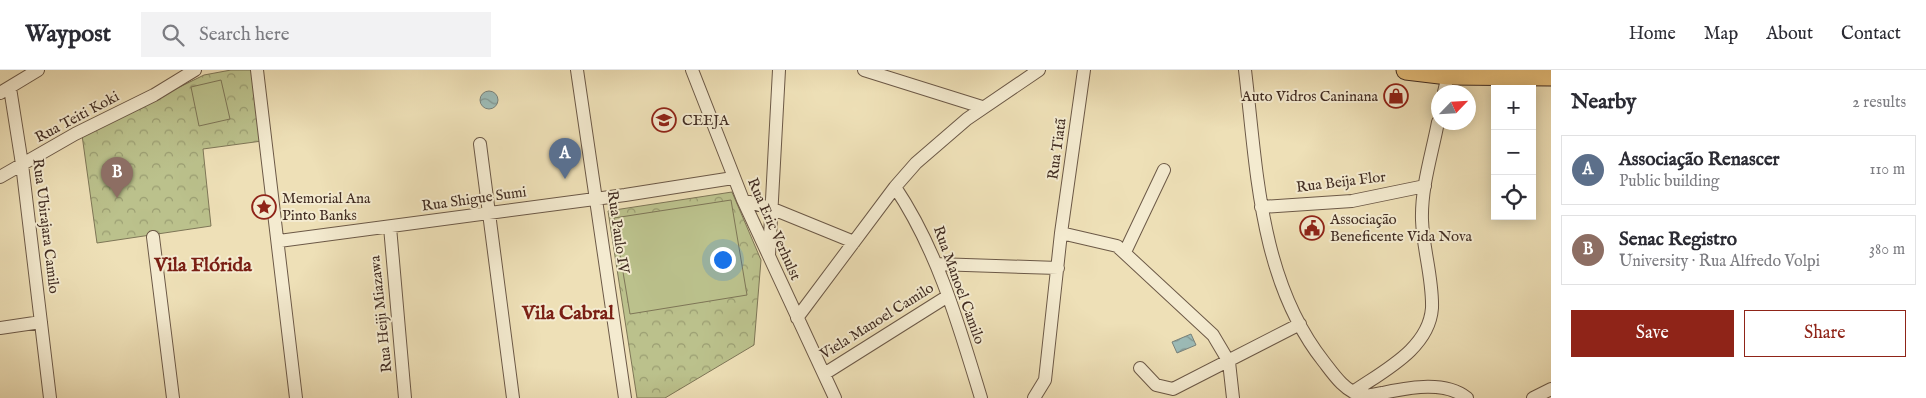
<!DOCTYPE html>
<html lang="en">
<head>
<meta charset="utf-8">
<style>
	body { margin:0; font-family:"IM FELL English",serif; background:#f2f2f3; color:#2b2b33 }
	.controls { position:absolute; right:15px; top:15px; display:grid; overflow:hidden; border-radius:0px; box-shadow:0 2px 12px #0003 }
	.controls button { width:45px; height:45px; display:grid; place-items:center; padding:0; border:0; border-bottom:1px solid #e1e1e2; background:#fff; color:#2b2b33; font:25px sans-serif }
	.compass { position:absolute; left:1431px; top:15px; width:45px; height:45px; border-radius:50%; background:#fff; box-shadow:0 2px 12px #0003; rotate:65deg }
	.you { position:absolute; left:722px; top:189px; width:18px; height:18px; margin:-12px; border:4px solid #fff; border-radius:50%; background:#1a73e8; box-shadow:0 0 0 8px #1a73e833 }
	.badge { display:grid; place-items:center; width:32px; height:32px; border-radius:50%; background:#8f2418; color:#fff; font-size:16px; font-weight:700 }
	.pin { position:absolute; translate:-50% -41px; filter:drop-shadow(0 1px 2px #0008) }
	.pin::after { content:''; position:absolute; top:26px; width:18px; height:15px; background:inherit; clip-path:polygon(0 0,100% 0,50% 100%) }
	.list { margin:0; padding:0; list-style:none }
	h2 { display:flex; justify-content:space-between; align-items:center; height:65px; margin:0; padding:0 20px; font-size:21px }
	h2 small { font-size:16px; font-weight:400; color:#7c7c81 }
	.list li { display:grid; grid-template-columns:32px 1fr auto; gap:15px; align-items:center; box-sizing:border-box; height:70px; margin:0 10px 10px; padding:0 10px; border:1px solid #e1e1e2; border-radius:0px }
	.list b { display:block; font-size:19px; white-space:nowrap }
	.list p { margin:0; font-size:16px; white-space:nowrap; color:#7c7c81 }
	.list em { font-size:16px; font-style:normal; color:#7c7c81 }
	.actions { display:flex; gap:10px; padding:15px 20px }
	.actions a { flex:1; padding:11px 0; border:1px solid #8f2418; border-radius:0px; text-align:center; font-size:18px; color:#8f2418 }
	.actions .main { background:#8f2418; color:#fff }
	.icon { flex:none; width:28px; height:28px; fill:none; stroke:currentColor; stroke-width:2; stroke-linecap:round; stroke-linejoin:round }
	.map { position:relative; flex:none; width:1551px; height:328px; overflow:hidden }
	header { display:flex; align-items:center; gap:30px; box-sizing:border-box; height:70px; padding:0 25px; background:#fff; border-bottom:1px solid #e1e1e2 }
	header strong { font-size:24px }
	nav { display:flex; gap:28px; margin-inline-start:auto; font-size:18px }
	.search { width:350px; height:45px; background:#f2f2f3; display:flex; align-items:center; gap:12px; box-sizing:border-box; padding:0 18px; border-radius:0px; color:#7c7c81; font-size:19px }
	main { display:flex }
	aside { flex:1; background:#fff }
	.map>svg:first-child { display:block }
</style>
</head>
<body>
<header>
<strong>Waypost</strong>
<div class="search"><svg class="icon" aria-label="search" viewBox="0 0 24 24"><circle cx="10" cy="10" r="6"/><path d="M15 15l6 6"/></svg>Search here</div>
<nav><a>Home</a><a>Map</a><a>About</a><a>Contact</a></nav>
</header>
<main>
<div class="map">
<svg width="1551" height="328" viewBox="0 0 1551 328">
	<defs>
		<pattern id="forest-crowns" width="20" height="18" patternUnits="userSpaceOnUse" patternTransform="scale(1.25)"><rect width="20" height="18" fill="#bbc18c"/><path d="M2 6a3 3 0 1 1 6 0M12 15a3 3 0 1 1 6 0" fill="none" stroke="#9a9d72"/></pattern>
		<pattern id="water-waves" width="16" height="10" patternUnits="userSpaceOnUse" patternTransform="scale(1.25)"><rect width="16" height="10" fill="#9cbbb7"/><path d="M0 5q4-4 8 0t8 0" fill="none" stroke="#819894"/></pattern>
	</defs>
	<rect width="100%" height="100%" fill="#eee0b7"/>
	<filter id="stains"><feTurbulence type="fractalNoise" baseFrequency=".004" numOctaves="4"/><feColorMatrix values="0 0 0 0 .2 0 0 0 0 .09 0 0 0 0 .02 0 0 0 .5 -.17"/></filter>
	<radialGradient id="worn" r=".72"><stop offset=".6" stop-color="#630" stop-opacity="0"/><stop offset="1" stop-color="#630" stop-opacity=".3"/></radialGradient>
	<!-- forest -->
	<path fill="url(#forest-crowns)" stroke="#7e7657" d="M231 0H253L262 71 203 79 211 156 97 173 82 65 204 5Z
		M732 122 761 190 754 275 665 328H637L608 141Z"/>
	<!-- pitch -->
	<path fill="#bbc18c" stroke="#7e7657" d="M221 10 230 49 199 56 191 17Z
		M731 130 747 225 630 244 614 148Z"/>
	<!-- water -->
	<path fill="url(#water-waves)" stroke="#78827b" d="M480 30a9 9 0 1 1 18 0a9 9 0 1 1-18 0Z
		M1191 264 1196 275 1177 283 1172 272Z"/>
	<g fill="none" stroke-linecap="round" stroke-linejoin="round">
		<!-- minor casing -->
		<g stroke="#6c5947" stroke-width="14">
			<path id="minor" d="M257 0 296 328
				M577 0 625 328
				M692 0 743 130 835 328
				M864 0 982 37
				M1245 0C1257 99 1259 210 1324 292 1334 305 1344 320 1360 325 1367 327 1375 324 1382 323 1408 318 1444 310 1467 328
				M10 18 22 94 50 328
				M1444 22 1448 5
				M0 23 38 0
				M480 74 513 328
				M0 107 75 64 154 25 195 0
				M895 117C938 181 959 256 981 328
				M743 130 773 139 854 172
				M1261 137 1352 131 1425 116
				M390 157 405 328
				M1061 163 1117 176 1213 265 1229 292 1233 328
				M153 167 173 328
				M279 171 625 125 733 108
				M1125 182 1164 100
				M769 185 779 0
				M936 194 1058 198
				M797 248 895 117 916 93 967 49 1039 0
				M0 258 41 252
				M1140 298 1156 315 1173 319 1300 254
				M824 304 948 226
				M1353 322C1383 301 1429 279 1432 238 1433 209 1423 179 1422 150 1421 117 1432 84 1438 52
				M1034 328 1045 310 1061 163 1084 0
				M1533 328 1551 319"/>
		</g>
		<!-- primary casing -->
		<g stroke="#412c22" stroke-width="21">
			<path id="primary" d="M1406 0 1448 5 1551 6"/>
		</g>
		<!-- minor -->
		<use href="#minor" stroke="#f4ebd0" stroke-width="12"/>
		<!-- primary -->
		<use href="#primary" stroke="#e7c07c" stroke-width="19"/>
	</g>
	<!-- icons -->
	<defs>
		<g id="shop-ring" transform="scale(1.25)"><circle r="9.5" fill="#f4ebd0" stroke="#8f2418" stroke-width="1.5"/><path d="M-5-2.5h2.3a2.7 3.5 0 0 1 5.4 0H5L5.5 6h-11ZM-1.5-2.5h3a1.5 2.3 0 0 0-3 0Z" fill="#8f2418"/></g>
		<g id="university-ring" transform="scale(1.25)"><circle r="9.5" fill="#f4ebd0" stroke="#8f2418" stroke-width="1.5"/><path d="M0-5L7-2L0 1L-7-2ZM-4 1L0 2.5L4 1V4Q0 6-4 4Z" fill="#8f2418"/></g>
		<g id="sight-ring" transform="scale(1.25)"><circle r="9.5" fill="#f4ebd0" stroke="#8f2418" stroke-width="1.5"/><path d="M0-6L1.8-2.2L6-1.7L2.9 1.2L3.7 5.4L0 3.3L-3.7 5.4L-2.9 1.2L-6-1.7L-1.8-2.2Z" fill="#8f2418"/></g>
		<g id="civic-ring" transform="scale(1.25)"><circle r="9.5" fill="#f4ebd0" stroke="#8f2418" stroke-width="1.5"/><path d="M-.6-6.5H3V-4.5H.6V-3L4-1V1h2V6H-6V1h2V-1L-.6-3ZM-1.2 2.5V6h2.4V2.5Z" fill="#8f2418"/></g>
	</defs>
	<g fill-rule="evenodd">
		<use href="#shop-ring" x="1396" y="26"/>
		<use href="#university-ring" x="664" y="50"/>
		<use href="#sight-ring" x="264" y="137"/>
		<use href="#civic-ring" x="1312" y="158"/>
	</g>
	<g text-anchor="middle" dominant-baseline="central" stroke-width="4" stroke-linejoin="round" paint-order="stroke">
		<!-- poi labels -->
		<g font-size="15" fill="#412c22" stroke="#f4ebd0" text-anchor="start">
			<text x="1378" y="26" text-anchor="end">Auto Vidros Caninana</text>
			<text x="682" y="50">CEEJA</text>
			<text x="282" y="128">Memorial Ana<tspan x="282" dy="17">Pinto Banks</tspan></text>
			<text x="1330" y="149">Associação<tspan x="1330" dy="17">Beneficente Vida Nova</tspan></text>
		</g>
		<!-- street labels -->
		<g font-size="15" fill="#412c22" stroke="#f4ebd0">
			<text transform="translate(77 47) rotate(-28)">Rua Teiti Koki</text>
			<text transform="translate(1057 79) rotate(-82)">Rua Tiatã</text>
			<text transform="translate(1341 112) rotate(-7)">Rua Beija Flor</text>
			<text transform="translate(474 129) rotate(-8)">Rua Shigue Sumi</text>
			<text transform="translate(46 156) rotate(83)">Rua Ubirajara Camilo</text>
			<text transform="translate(774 159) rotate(66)">Rua Eric Verhulst</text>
			<text transform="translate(618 162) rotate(82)">Rua Paulo IV</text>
			<text transform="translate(959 215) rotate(70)">Rua Manoel Camilo</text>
			<text transform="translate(381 244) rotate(-96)">Rua Heiji Miazawa</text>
			<text transform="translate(877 251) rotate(-32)">Viela Manoel Camilo</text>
		</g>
		<!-- district labels -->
		<g font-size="20" font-weight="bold" fill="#7a1f14" stroke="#f4ebd0">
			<text x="203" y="195">Vila Flórida</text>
			<text x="568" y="243">Vila Cabral</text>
		</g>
	</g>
	<rect width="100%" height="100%" filter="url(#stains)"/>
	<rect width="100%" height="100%" fill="url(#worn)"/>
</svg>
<div class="controls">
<button>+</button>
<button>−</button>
<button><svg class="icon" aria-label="locate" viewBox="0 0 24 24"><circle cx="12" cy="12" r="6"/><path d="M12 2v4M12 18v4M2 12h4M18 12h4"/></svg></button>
</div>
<svg class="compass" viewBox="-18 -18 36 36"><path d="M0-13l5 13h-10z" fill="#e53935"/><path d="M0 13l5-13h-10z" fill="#7c7c81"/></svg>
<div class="you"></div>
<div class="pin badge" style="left:565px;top:109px;background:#5c6f8a">A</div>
<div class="pin badge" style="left:117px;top:128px;background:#8d6e63">B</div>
</div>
<aside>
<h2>Nearby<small>2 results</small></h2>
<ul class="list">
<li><span class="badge" style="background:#5c6f8a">A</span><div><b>Associação Renascer</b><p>Public building</p></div><em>110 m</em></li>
<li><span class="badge" style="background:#8d6e63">B</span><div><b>Senac Registro</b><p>University · Rua Alfredo Volpi</p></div><em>380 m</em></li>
</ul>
<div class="actions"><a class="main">Save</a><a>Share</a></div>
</aside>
</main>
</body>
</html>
